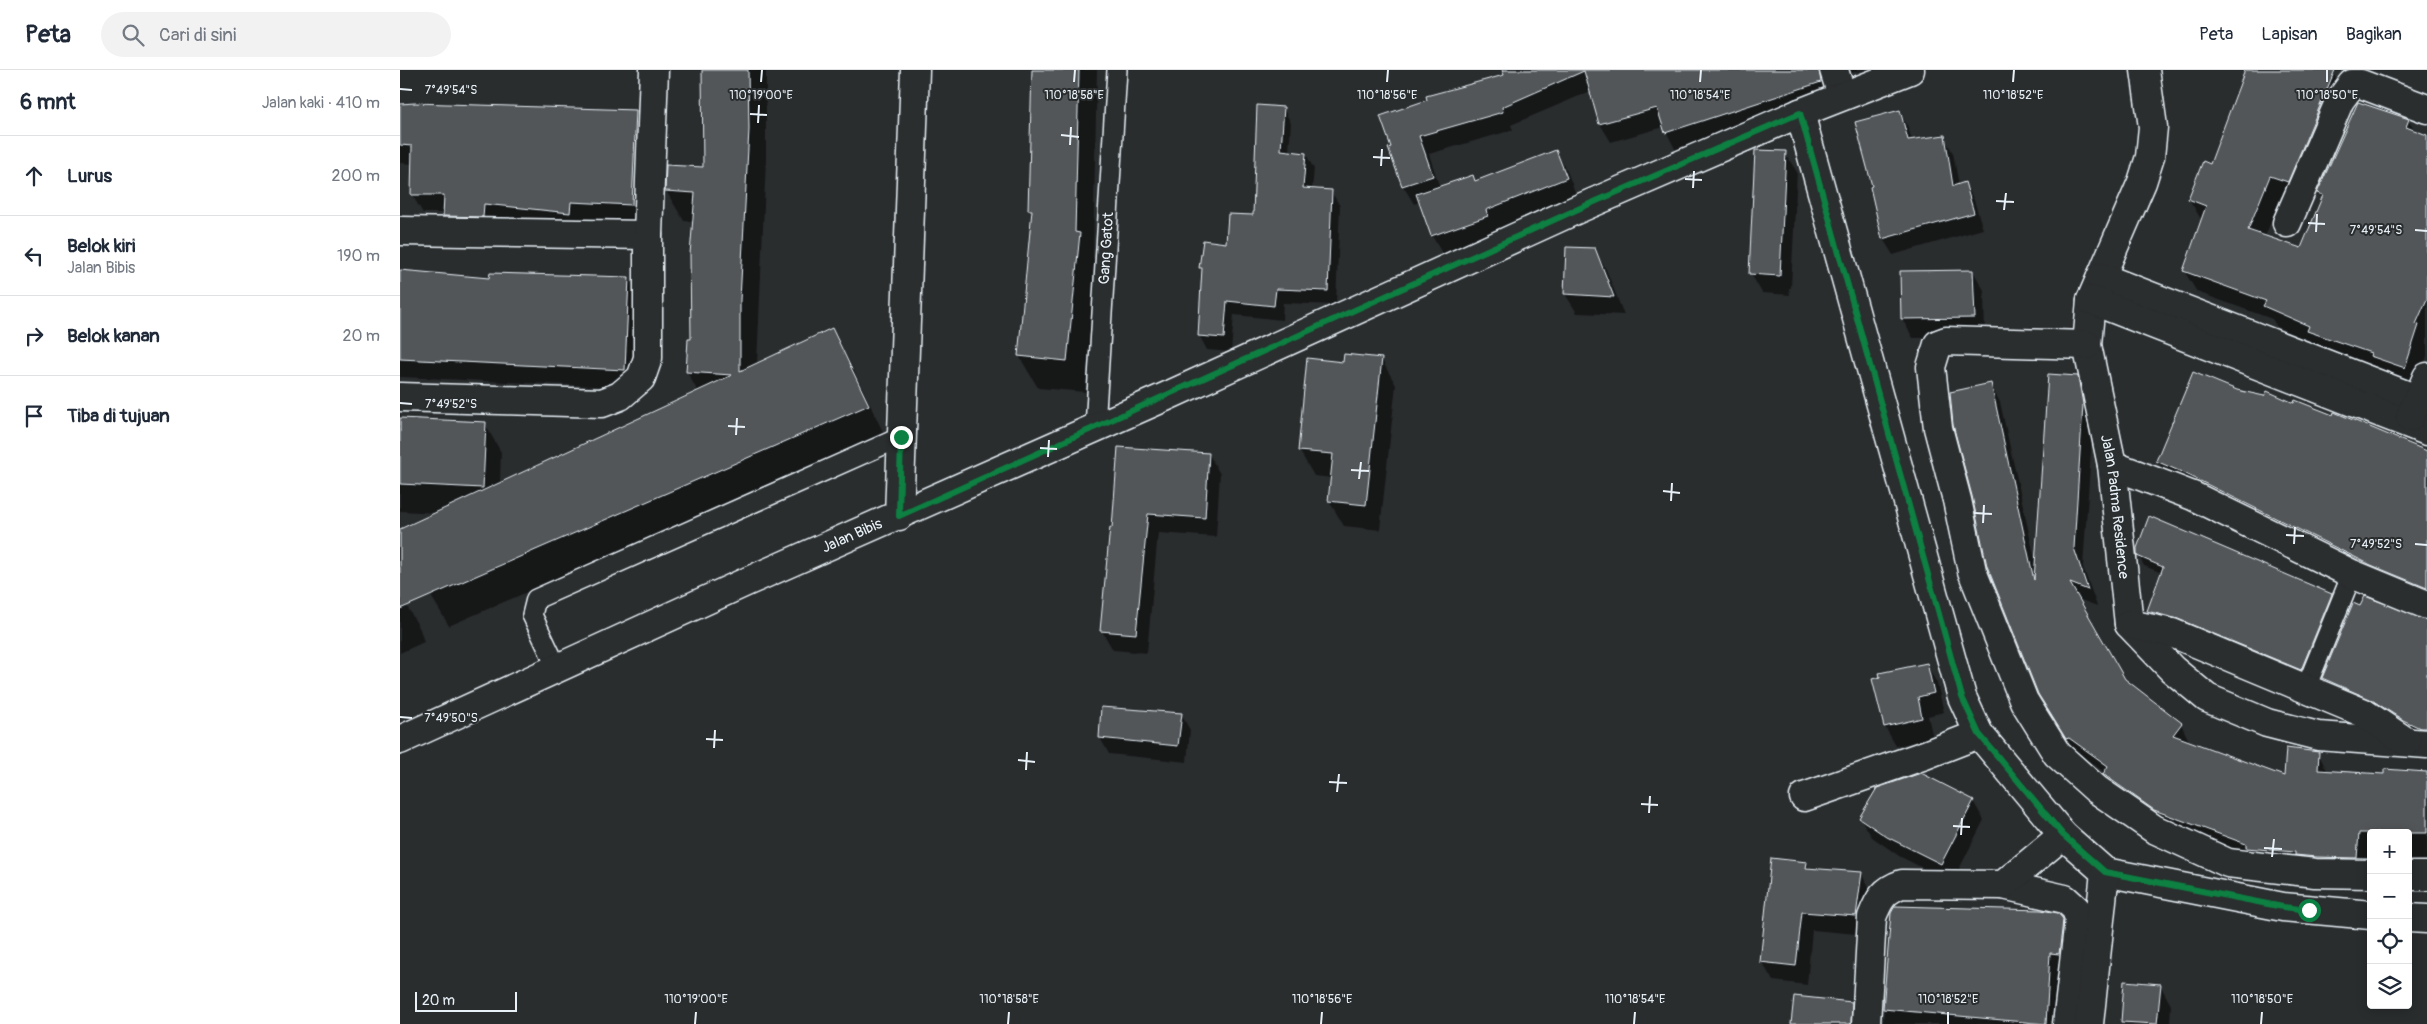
<!DOCTYPE html>
<html lang="id">
<head>
<meta charset="utf-8">
<style>
	body { margin:0; font-family:Pangolin,sans-serif; background:#f2f2f3; color:#1f2937 }
	.controls { position:absolute; right:15px; bottom:15px; display:grid; overflow:hidden; border-radius:5px; box-shadow:0 2px 12px #0003 }
	.controls button { width:45px; height:45px; display:grid; place-items:center; padding:0; border:0; border-bottom:1px solid #e0e1e3; background:#fff; color:#1f2937; font:25px sans-serif }
	.scale { position:absolute; left:15px; bottom:12px; width:102px; box-sizing:border-box; padding-left:5px; border:2px solid #e8f1f8; border-top:0; font-size:14px; line-height:18px; white-space:nowrap; color:#e8f1f8; -webkit-text-stroke:4px #2a2d2e; paint-order:stroke }
	.stop { position:absolute; width:15px; height:15px; margin:-11px; border:4px solid #0b8043; border-radius:50%; background:#fff }
	.stop.end { background:#0b8043; border-color:#fff; box-shadow:0 1px 5px #0008 }
	.list { margin:0; padding:0; list-style:none }
	h2 { display:flex; justify-content:space-between; align-items:center; height:65px; margin:0; padding:0 20px; font-size:21px }
	h2 small { font-size:16px; font-weight:400; color:#747a83 }
	.list li { display:grid; grid-template-columns:32px 1fr auto; gap:15px; align-items:center; box-sizing:border-box; height:80px; padding:0 20px; border-top:1px solid #e0e1e3 }
	.list b { display:block; font-size:19px; white-space:nowrap }
	.list p { margin:0; font-size:16px; white-space:nowrap; color:#747a83 }
	.list em { font-size:16px; font-style:normal; color:#747a83 }
	.icon { flex:none; width:28px; height:28px; fill:none; stroke:currentColor; stroke-width:2; stroke-linecap:round; stroke-linejoin:round }
	.map { position:relative; flex:none; width:2027px; height:954px; overflow:hidden }
	header { display:flex; align-items:center; gap:30px; box-sizing:border-box; height:70px; padding:0 25px; background:#fff; border-bottom:1px solid #e0e1e3 }
	header strong { font-size:24px }
	nav { display:flex; gap:28px; margin-inline-start:auto; font-size:18px }
	.search { width:350px; height:45px; background:#f2f2f3; display:flex; align-items:center; gap:12px; box-sizing:border-box; padding:0 18px; border-radius:28px; color:#747a83; font-size:19px }
	main { display:flex }
	aside { flex:1; background:#fff }
	.map>svg:first-child { display:block }
</style>
</head>
<body>
<header>
<strong>Peta</strong>
<div class="search"><svg class="icon" aria-label="search" viewBox="0 0 24 24"><circle cx="10" cy="10" r="6"/><path d="M15 15l6 6"/></svg>Cari di sini</div>
<nav><a>Peta</a><a>Lapisan</a><a>Bagikan</a></nav>
</header>
<main>
<aside>
<h2>6 mnt<small>Jalan kaki · 410 m</small></h2>
<ul class="list">
<li><svg class="icon" aria-label="ahead" viewBox="0 0 24 24"><path d="M12 20V5M6 11l6-6 6 6"/></svg><div><b>Lurus</b></div><em>200 m</em></li>
<li><svg class="icon" aria-label="left" viewBox="0 0 24 24"><path d="M17 20v-9H6M10 6l-5 5 5 5"/></svg><div><b>Belok kiri</b><p>Jalan Bibis</p></div><em>190 m</em></li>
<li><svg class="icon" aria-label="right" viewBox="0 0 24 24"><path d="M7 20v-9h11M14 6l5 5-5 5"/></svg><div><b>Belok kanan</b></div><em>20 m</em></li>
<li><svg class="icon" aria-label="arrive" viewBox="0 0 24 24"><path d="M6 21V4h12l-3 4 3 4H6"/></svg><div><b>Tiba di tujuan</b></div></li>
</ul>
</aside>
<div class="map">
<svg width="2027" height="954" viewBox="0 0 2027 954">
	<rect width="100%" height="100%" fill="#2a2d2e"/>
	<filter id="ink" filterUnits="userSpaceOnUse"><feTurbulence type="fractalNoise" baseFrequency=".02" numOctaves="2"/><feDisplacementMap in="SourceGraphic" scale="10" xChannelSelector="R" yChannelSelector="G"/><feConvolveMatrix kernelMatrix="1 2 1 2 8 2 1 2 1" color-interpolation-filters="sRGB"/></filter>
	<g filter="url(#ink)">
		<!-- shadow -->
		<path fill="#0007" d="M303 0H366V90L357 295 431 260 449 290 485 366 49 556 31 526 29 515 0 519V460L37 443 0 441V350L85 354 101 382 100 414 298 322 287 302 289 270 292 271 294 152 284 151 266 121 304 98Z
			M633 0H697L693 187 698 196 685 322 638 318 619 286 632 144 630 139Z
			M1103 0H1468L1424 7 1431 31 1276 81 1264 57 1211 72 1200 54 1191 21 1111 55 1113 60 1029 84 1040 118 1073 107 1076 112 1156 82 1167 101 1177 127 1096 159 1098 166 1043 185 1032 166 1020 132 1014 134 1003 116 990 79 1106 6Z
			M1847 0H1925L1933 3 1945 24 1899 132 1881 126 1865 167 1902 180 1923 130 1918 123 2008 50 2015 61 2027 66V286L2016 318 1920 282 1915 274 1877 257 1872 249 1797 222 1784 201 1802 151 1789 129 1811 96Z
			M0 34 235 42 246 60 243 153 181 150 180 161 55 164 44 143H23L12 125 13 94 0 93Z
			M883 38 891 53 889 83 906 84 914 99 912 120 931 121 940 136 936 235 883 233 882 250 834 245 831 282 807 280 799 265 803 203 800 198 827 175 854 147Z
			M1499 41 1508 57 1512 71 1544 67 1553 83 1559 115 1565 113 1574 130 1583 159 1493 185 1483 169 1474 117Z
			M1385 83 1397 102 1391 218H1389L1390 225 1362 223 1351 204Z
			M1194 180 1206 199 1224 245 1177 243 1165 224Z
			M1573 201 1584 220 1585 267 1513 268 1502 249 1501 202Z
			M0 203 90 209H229L239 227 236 318 0 307Z
			M981 289 996 315 980 460 944 456 929 431 932 408 914 406 899 380 944 294Z
			M1677 308 1687 325 1693 353 1683 497 1697 536 1678 529 1724 610 1781 654 1790 673 1885 708 1918 683 1928 702 1985 706 2027 703V808H2008V763H1971V805L1857 795 1765 757 1713 720 1705 703 1680 684 1677 686 1650 642 1590 315 1600 332 1636 494Z
			M1837 321 1895 334 1990 378 1951 494 1766 405 1758 391Z
			M2027 383V530L1988 514 1979 497Z
			M809 384 820 404 816 467 758 463 747 583 713 580 702 561 711 459Z
			M1739 486 1931 525 1936 534 1906 609 1754 550 1748 541 1762 503 1744 496Z
			M0 524 20 559 24 572 0 583Z
			M1961 538 2027 551V673L1933 625 1923 608Z
			M1526 594 1537 613 1544 642 1528 646 1533 668 1496 676 1485 657 1474 609Z
			M781 644 790 660 787 692 709 684 700 668Z
			M1573 731 1584 750 1552 813 1499 786 1472 767 1460 748Z
			M1406 793 1410 799 1461 803 1472 823 1467 865 1412 860 1407 915 1373 911 1362 892Z
			M1492 843 1662 850 1674 871 1658 954H1483Z
			M1726 912 1760 915 1771 935 1770 954H1722Z
			M1451 933 1463 954H1392Z"/>
		<!-- building -->
		<path fill="#535759" stroke="#e8f1f8" d="M302 0H348L349 59 340 230V301L432 258 469 335 0 539V459L332 305 286 302 288 269H291L290 184 295 123 265 121 266 95 303 97Z
			M632 0H679L675 162 680 163 667 291 618 286 632 140H628Z
			M1102 0H1419L1421 12 1265 63 1257 38 1199 54 1184 1 1102 37 1103 42 1019 66 1033 106 1002 116 988 78 991 77 980 46 1027 30 1026 26 1104 5Z
			M1845 0H1935L1888 112 1870 106 1848 160 1901 178 1923 125 1917 123 1958 32 2009 49 2006 57 2027 65V229L2016 254 2019 255 2005 298 1970 286 1971 283 1907 261 1909 256 1863 236 1866 231 1783 201 1806 136 1788 129 1803 91 1810 94Z
			M15 33 236 40 232 135 171 132 170 143 84 134 83 147 43 146 44 125H11L12 76 0 75V34Z
			M857 35 884 37 881 80 906 83 903 118 932 120 928 221 876 219 874 236 827 231 824 268 798 266 802 198H799L803 170 826 173 828 144 853 145Z
			M1500 40 1508 70 1545 65 1553 116 1565 112 1574 143 1482 169 1470 117 1472 116 1455 52Z
			M1156 80 1167 108 1086 140 1088 146 1031 166 1016 124 1073 105 1075 111Z
			M1355 80 1386 81 1380 206 1349 204Z
			M1166 177 1195 178 1214 227 1164 224Z
			M0 200 89 208 90 203 229 207 225 300 0 289Z
			M1573 200 1575 248 1501 249 1500 201Z
			M944 284 982 288 966 435 928 431 933 384 898 381 907 288 943 292Z
			M1793 302 1837 320 1864 326 1867 321 1894 333 1895 330 1933 345 1934 342 2027 381V518L1971 495 1784 403 1756 391Z
			M1648 304 1678 306 1683 334 1674 478 1688 520 1670 513 1725 609 1782 653 1773 665 1884 706 1886 678 1919 682 1918 700 1984 704V699L2027 702V763H1959L1957 788 1916 787 1895 785V782L1846 778V774L1754 740 1703 704 1708 696 1669 668 1666 669 1638 624 1587 496 1572 426 1553 355 1550 322 1591 313 1634 510Z
			M0 348 86 352 83 418 0 414Z
			M718 377 809 383 805 448 748 444 736 564 700 561 710 457 712 458Z
			M1749 446 1932 524 1901 600 1778 549 1747 541 1763 497 1737 486V478Z
			M1965 526 2027 550V658H2020L2003 650 1970 629 1922 608 1953 533 1960 536Z
			M1527 593 1534 623 1518 627 1522 648 1484 657 1472 609 1480 607 1479 603Z
			M701 637 782 643 778 676 699 668Z
			M1521 703 1574 730 1541 794 1487 767 1459 748 1477 718Z
			M1371 788 1407 792 1406 798 1462 802 1456 846 1402 842 1396 896 1360 892Z
			M1495 836 1641 840 1658 843 1663 849 1662 860 1659 884 1650 883 1646 954 1483 939 1491 843Z
			M1724 911 1761 914 1757 954 1721 952Z
			M1394 926 1452 932 1451 954H1391Z"/>
		<g fill="none" stroke-linecap="round" stroke-linejoin="round">
			<!-- lane casing -->
			<g stroke="#e8f1f8" stroke-width="22">
				<g id="lane">
					<path id="s1" d="M695 357 717 0"/>
					<path d="M157 598 132 545 136 529 501 367"/>
					<path d="M1905 620 1952 504"/>
				</g>
			</g>
			<!-- street casing -->
			<g stroke="#e8f1f8" stroke-width="31">
				<g id="street">
					<path d="M1434 0 1442 26"/>
					<path id="s2" d="M1745 0 1753 57 1750 87 1742 112 1691 230 1687 275 1712 395 1729 554 1772 599 1807 628 1867 653 1918 666 2027 674"/>
					<path d="M1400 43 1562 627 1579 664 1663 765 1705 802 1883 837 1971 845"/>
					<path d="M1887 153 1940 30 1952 14H1961L2027 39"/>
					<path d="M0 161 248 165"/>
					<path d="M1701 207 2027 333"/>
					<path d="M1691 230 2027 361"/>
					<path d="M1687 275 1546 271 1538 274 1531 297 1538 358 1557 430 1572 501 1624 631 1657 684 1696 719 1754 759 1828 793 1915 803 1971 804"/>
					<path d="M0 327 202 333 220 326 241 308 248 288V165L254 0"/>
					<path d="M2010 347 2027 307"/>
					<path d="M1712 395 1793 426 1952 504 2027 535"/>
					<path d="M499 446 515 0"/>
					<path d="M1729 554 1772 563 1964 643 2007 672"/>
					<path d="M1404 727 1525 685 1579 664"/>
					<path d="M2008 806H2027"/>
					<path d="M1603 815 1665 829 1676 839 1679 849 1667 954"/>
					<path d="M2008 848 2027 849"/>
					<path d="M1466 954 1472 847C1479 829 1484 820 1502 814L1603 815 1663 765"/>
					<path d="M1689 954 1705 802"/>
				</g>
			</g>
			<!-- secondary casing -->
			<g stroke="#e8f1f8" stroke-width="31">
				<g id="secondary">
					<path id="s3" d="M0 670 346 512 765 327 1178 139 1400 43 1510 0"/>
				</g>
			</g>
			<!-- lane -->
			<use href="#lane" stroke="#2a2d2e" stroke-width="19"/>
			<!-- street -->
			<use href="#street" stroke="#2a2d2e" stroke-width="28"/>
			<!-- secondary -->
			<use href="#secondary" stroke="#2a2d2e" stroke-width="28"/>
		</g>
	</g>
	<g fill="none" stroke-linecap="round" stroke-linejoin="round" filter="url(#ink)">
		<!-- route -->
		<path stroke="#0b8043" stroke-width="6" d="M501 367 499 446 1178 139 1400 43 1562 627 1579 664 1663 765 1705 802 1883 837 1909 840"/>
	</g>
	<!-- ticks -->
	<path fill="none" stroke="#e8f1f8" stroke-width="2" d="M361 12 362 0M674 12 675 0M987 12 988 0M1300 12 1301 0M1613 12 1614 0M1927 12V0M0 19 12 20M350 44 367 45M358 53 359 35M661 65 679 67M670 75 671 57M973 87 990 88M981 96 982 79M1285 109 1302 110M1293 118 1294 101M1596 131 1614 132M1604 140 1606 123M1908 153 1925 154M2015 160 2027 161M1916 162 1917 144M0 333 12 334M328 356 345 357M336 365 337 348M640 378 657 379M648 387 649 370M951 400 969 401M959 409 961 392M1263 421 1280 423M1271 431 1272 413M1574 443 1592 444M1583 453 1584 435M1886 465 1904 466M1894 474 1895 457M2015 474 2027 475M0 647 12 648M306 669 323 670M314 678 315 660M618 690 635 692M626 700 627 682M929 712 947 713M937 722 939 704M1241 734 1258 735M1249 743 1250 726M1553 756 1570 757M1561 765 1562 748M1864 778 1882 779M1872 787 1874 769M295 954 296 942M608 954 609 942M921 954 922 942M1234 954 1235 942M1548 954V942M1861 954 1862 942"/>
	<g text-anchor="middle" dominant-baseline="central" stroke-width="4" stroke-linejoin="round" paint-order="stroke">
		<!-- street labels -->
		<g font-size="15" fill="#e8f1f8" stroke="#2a2d2e">
			<text stroke="none"><textPath href="#s1" startOffset="179">Gang Gatot</textPath></text>
			<text stroke="none"><textPath href="#s2" startOffset="452">Jalan Padma Residence</textPath></text>
			<text stroke="none"><textPath href="#s3" startOffset="496">Jalan Bibis</textPath></text>
		</g>
	</g>
	<g font-size="12" text-anchor="middle" fill="#e8f1f8" stroke="#2a2d2e" stroke-width="4" stroke-linejoin="round" paint-order="stroke">
		<text x="51" y="24">7°49'54"S</text>
		<text x="361" y="29">110°19'00"E</text>
		<text x="674" y="29">110°18'58"E</text>
		<text x="987" y="29">110°18'56"E</text>
		<text x="1300" y="29">110°18'54"E</text>
		<text x="1613" y="29">110°18'52"E</text>
		<text x="1927" y="29">110°18'50"E</text>
		<text x="1976" y="164">7°49'54"S</text>
		<text x="51" y="338">7°49'52"S</text>
		<text x="1976" y="478">7°49'52"S</text>
		<text x="51" y="652">7°49'50"S</text>
		<text x="296" y="933">110°19'00"E</text>
		<text x="609" y="933">110°18'58"E</text>
		<text x="922" y="933">110°18'56"E</text>
		<text x="1235" y="933">110°18'54"E</text>
		<text x="1548" y="933">110°18'52"E</text>
		<text x="1862" y="933">110°18'50"E</text>
	</g>
</svg>
<div class="controls">
<button>+</button>
<button>−</button>
<button><svg class="icon" aria-label="locate" viewBox="0 0 24 24"><circle cx="12" cy="12" r="6"/><path d="M12 2v4M12 18v4M2 12h4M18 12h4"/></svg></button>
<button><svg class="icon" aria-label="layers" viewBox="0 0 24 24"><path d="M12 4l9 5-9 5-9-5zM3 14l9 5 9-5"/></svg></button>
</div>
<div class="scale">20 m</div>
<div class="stop" style="left:1909px;top:840px"></div>
<div class="stop end" style="left:501px;top:367px"></div>
</div>
</main>
</body>
</html>
